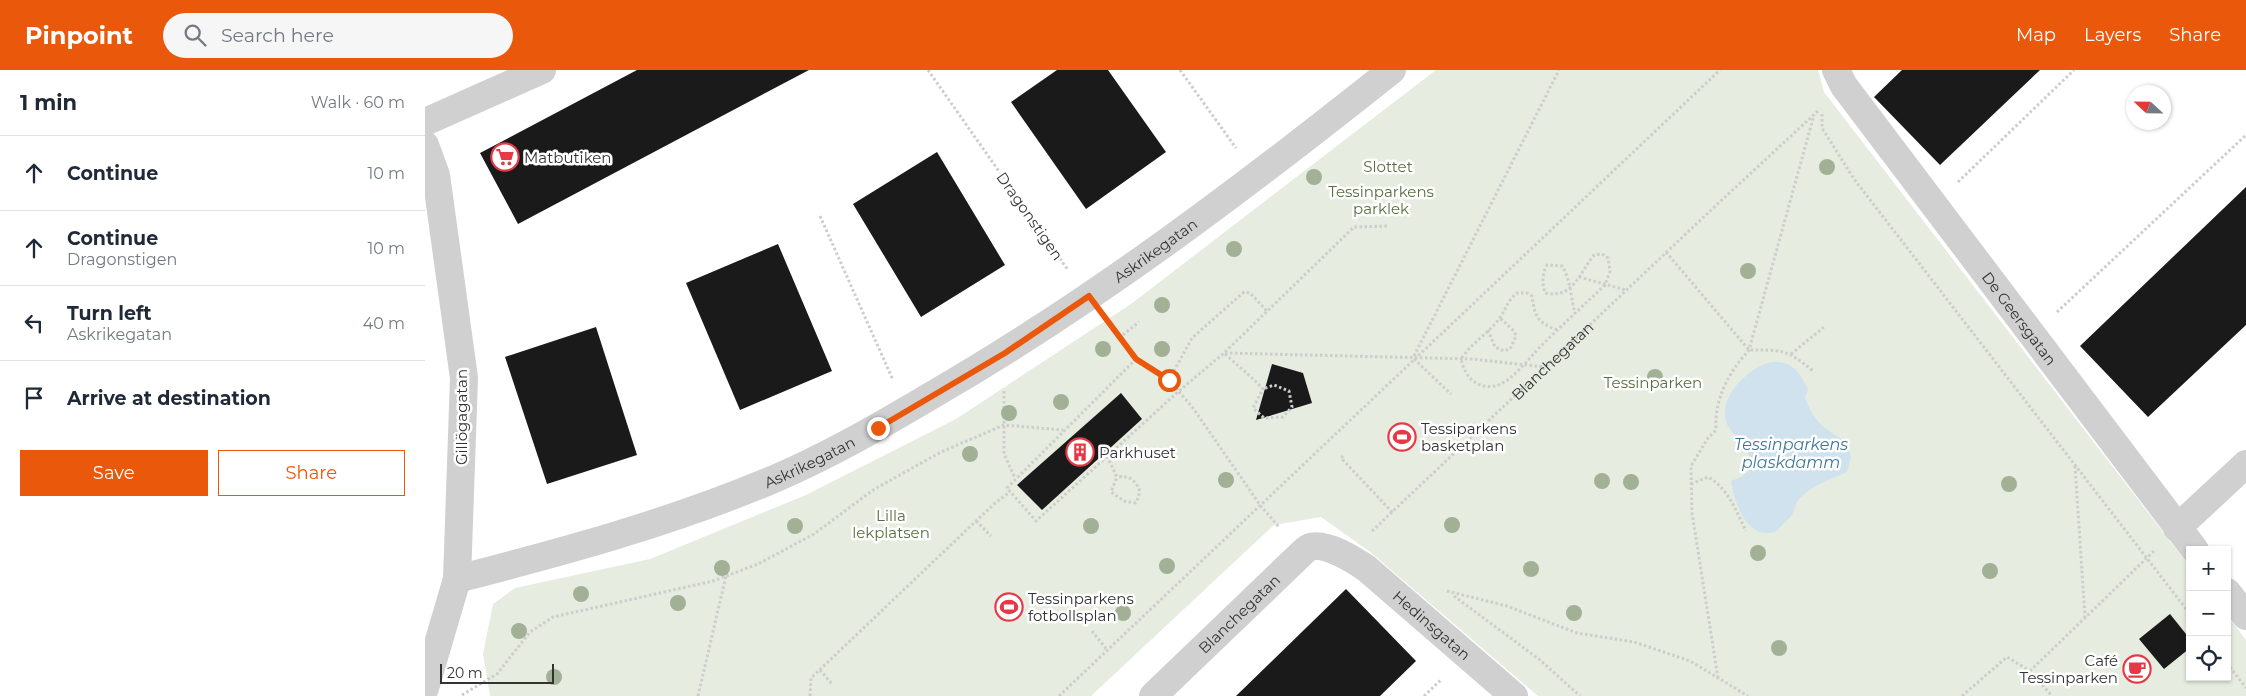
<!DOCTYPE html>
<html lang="en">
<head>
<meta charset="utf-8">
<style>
	body { margin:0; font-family:Montserrat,sans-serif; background:#f6f6f7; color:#1f2937 }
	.controls { position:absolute; right:15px; bottom:15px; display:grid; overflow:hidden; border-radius:0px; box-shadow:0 1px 4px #0004 }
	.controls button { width:45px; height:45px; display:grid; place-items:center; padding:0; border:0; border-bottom:1px solid #e0e1e3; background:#fff; color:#1f2937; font:25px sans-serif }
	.compass { position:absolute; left:1701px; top:15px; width:45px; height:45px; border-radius:50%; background:#fff; box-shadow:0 1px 4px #0004; rotate:292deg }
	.scale { position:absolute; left:15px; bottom:12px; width:114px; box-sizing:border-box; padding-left:5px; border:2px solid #333; border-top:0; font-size:14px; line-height:18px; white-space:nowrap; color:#333; -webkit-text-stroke:4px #fff; paint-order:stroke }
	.stop { position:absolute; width:15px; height:15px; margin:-11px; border:4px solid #ea580c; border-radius:50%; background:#fff }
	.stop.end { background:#ea580c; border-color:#fff; box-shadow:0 1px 5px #0008 }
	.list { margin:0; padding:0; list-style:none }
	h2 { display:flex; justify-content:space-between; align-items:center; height:65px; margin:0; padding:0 20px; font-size:21px }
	h2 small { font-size:16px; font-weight:400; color:#747a83 }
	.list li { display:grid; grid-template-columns:32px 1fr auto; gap:15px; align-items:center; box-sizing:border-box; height:75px; padding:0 20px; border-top:1px solid #e0e1e3 }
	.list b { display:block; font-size:19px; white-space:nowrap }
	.list p { margin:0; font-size:16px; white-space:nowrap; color:#747a83 }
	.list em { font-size:16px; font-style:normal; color:#747a83 }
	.actions { display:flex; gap:10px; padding:15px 20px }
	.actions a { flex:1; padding:11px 0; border:1px solid #ea580c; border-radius:0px; text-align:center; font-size:18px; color:#ea580c }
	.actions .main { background:#ea580c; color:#fff }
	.icon { flex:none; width:28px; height:28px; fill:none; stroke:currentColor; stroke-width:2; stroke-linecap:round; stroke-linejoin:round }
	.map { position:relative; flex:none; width:1821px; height:626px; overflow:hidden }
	header { display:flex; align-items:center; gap:30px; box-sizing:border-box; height:70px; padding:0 25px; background:#ea580c; color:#fff }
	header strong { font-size:24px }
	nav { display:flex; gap:28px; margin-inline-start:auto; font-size:18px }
	.search { width:350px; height:45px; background:#f6f6f7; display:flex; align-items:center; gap:12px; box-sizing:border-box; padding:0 18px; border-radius:28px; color:#747a83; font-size:19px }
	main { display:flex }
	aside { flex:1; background:#fff }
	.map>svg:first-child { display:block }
</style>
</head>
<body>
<header>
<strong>Pinpoint</strong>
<div class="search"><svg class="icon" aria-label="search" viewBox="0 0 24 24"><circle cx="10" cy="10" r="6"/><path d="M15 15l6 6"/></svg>Search here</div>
<nav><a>Map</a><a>Layers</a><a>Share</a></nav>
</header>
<main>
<aside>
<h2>1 min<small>Walk · 60 m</small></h2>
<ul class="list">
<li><svg class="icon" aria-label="ahead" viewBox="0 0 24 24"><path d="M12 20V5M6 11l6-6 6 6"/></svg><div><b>Continue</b></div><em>10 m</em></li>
<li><svg class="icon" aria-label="ahead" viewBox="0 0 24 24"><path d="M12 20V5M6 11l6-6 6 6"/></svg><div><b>Continue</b><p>Dragonstigen</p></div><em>10 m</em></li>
<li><svg class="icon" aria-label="left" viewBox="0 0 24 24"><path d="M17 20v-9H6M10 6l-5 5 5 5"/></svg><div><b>Turn left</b><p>Askrikegatan</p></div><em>40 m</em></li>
<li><svg class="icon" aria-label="arrive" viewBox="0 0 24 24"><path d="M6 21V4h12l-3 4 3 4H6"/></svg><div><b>Arrive at destination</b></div></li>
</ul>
<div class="actions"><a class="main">Save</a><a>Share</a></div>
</aside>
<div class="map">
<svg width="1821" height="626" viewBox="0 0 1821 626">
	<rect width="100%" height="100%" fill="#fff"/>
	<!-- green -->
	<path fill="#e6ecdf" d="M1011 0H1393L1399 22 1765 497V607H1802V545L1821 570V626H1113L944 481 896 447 849 455 666 626H65L58 584 68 534 90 518 225 489 381 425 531 349 706 234Z"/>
	<!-- water -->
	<path fill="#cfe2ee" d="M1347 292C1367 291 1376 303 1383 320L1380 328C1391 355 1398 357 1421 372L1426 387 1422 402C1406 409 1387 415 1375 428 1370 433 1370 439 1367 445 1365 447 1353 460 1351 461 1348 463 1343 463 1339 463 1318 460 1309 429 1306 411 1314 408 1324 405 1325 394 1327 379 1308 367 1302 354 1291 330 1323 296 1347 292Z"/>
	<!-- building -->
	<path fill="#1a1a1a" d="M212 0H384L93 154 55 83Z
		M632 0H683L741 82 661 139 586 32Z
		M1477 0H1615L1515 95 1449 27Z
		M512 82 580 195 496 247 428 134Z
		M1821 117V255L1723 347 1655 276Z
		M353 174 407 301 315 340 261 213Z
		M171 257 212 385 122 414 80 287Z
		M847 294 878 303 887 333 831 350Z
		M696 323 717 349 617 440 592 415Z
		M921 519 991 591 955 626H811Z
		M1745 544 1765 569V578L1739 599 1714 569Z"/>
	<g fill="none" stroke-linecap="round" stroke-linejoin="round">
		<!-- path -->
		<g stroke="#cdcdcd" stroke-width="3" stroke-dasharray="2.5 2.5" stroke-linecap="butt">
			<path d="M503 0 643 200"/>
			<path d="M755 0 811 78"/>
			<path d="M1397 44V58L1429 109 1765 544"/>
			<path d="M1533 112 1649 0"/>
			<path d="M395 146 468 310"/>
			<path d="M1241 182 1324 280C1356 280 1362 279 1388 301"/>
			<path d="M1154 207 1201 220"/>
			<path d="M1632 242 1821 65"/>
			<path d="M683 253 711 289 744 310 768 338 835 435 854 457"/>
			<path d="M1063 260 1070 277 1079 281 1085 279 1091 266 1089 261 1075 248"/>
			<path d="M1132 260C1112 252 1110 247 1107 226L1102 223H1092C1081 232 1081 240 1074 249 1063 264 1047 272 1036 289 1040 306 1050 319 1070 316 1086 313 1105 287 1116 276 1137 255 1159 235 1180 215L1185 201 1183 188 1177 184 1169 185C1154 204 1148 229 1120 223 1117 213 1117 204 1122 195L1137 196C1146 210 1146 229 1150 244"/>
			<path d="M694 268 714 252"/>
			<path d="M800 283 1047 289 1119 297"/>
			<path d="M800 284C813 296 826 306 838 319L828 338 839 348 858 347 867 337 864 321 849 315 838 319"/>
			<path d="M1366 284 1399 257"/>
			<path d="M989 286 1134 0"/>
			<path d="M711 289 582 418 611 451 754 321 799 283 929 157 962 156"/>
			<path d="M989 289 1026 324"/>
			<path d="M744 310 767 268 819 222 825 223 842 241"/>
			<path d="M579 321V384L590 408"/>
			<path d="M682 386 692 407 686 422 699 431 711 433 715 422C711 410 704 405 692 407"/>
			<path d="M918 386 916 388 968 443"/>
			<path d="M1650 396 1660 547"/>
			<path d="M1266 414 1283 407C1303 418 1311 441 1321 461"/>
			<path d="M551 451 566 466"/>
			<path id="s1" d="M947 461 1285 141 1394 40"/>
			<path d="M1022 521 1082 536 1152 563 1209 572 1265 591 1323 626"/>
			<path d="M1029 526 1115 590 1155 626"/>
			<path d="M667 561 682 580"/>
			<path d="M1802 593 1821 618"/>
			<path d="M395 600 408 615"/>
			<path d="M1605 601 1729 481"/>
			<path d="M1293 608 1267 443 1266 396 1283 368 1291 360C1289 329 1304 302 1324 280L1389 45"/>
			<path d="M37 625 72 604 105 562 128 547 288 511 333 494 389 464 448 420 516 382 579 355 638 360"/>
			<path d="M273 626 301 506"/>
			<path d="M385 626 386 608 570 433 585 422"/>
			<path d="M634 626 1295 0"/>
			<path d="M999 626 1017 609"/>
			<path d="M1537 626 1582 587 1605 601 1627 626"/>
		</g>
		<!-- minor -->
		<g stroke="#d0d0d0" stroke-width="28">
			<path id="s2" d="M1411 0 1419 16 1770 480"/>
			<path d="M0 52 117 0"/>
			<path d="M0 75 11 105 39 308 32 509 0 618"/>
			<path d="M1752 458 1821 394"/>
			<path id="s3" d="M32 509C137 482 241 454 342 412 400 388 455 356 509 324 671 230 820 117 967 0"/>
			<path d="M1802 522 1821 546"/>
			<path id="s4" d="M728 626 876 484C879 481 882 478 885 477 901 472 929 490 941 498L1089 626"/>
		</g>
	</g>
	<!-- trees -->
	<g fill="#a2b095">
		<circle cx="1402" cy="97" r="8"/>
		<circle cx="889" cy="107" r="8"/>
		<circle cx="809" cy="179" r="8"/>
		<circle cx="1323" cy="201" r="8"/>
		<circle cx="737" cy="235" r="8"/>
		<circle cx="678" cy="279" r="8"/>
		<circle cx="737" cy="279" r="8"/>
		<circle cx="1230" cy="307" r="8"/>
		<circle cx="636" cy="332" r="8"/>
		<circle cx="584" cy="343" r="8"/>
		<circle cx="545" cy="384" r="8"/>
		<circle cx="801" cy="410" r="8"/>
		<circle cx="1177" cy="411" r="8"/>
		<circle cx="1206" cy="412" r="8"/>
		<circle cx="1584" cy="414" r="8"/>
		<circle cx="1027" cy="455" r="8"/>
		<circle cx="370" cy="456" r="8"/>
		<circle cx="666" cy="456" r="8"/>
		<circle cx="1333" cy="483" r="8"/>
		<circle cx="742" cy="496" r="8"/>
		<circle cx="297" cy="498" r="8"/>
		<circle cx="1106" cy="499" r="8"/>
		<circle cx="1565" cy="501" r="8"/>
		<circle cx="156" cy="524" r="8"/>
		<circle cx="253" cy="533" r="8"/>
		<circle cx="698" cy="543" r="8"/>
		<circle cx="1149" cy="543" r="8"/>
		<circle cx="94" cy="561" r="8"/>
		<circle cx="1354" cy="578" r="8"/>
		<circle cx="129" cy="607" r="8"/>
	</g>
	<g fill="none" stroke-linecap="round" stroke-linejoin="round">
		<!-- route -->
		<path stroke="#ea580c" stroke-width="6" d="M453 358 580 283 664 226 711 289 744 310"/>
	</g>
	<!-- icons -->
	<defs>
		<g id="supermarket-ring" transform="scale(1.4375)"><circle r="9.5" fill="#fff" stroke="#e63946" stroke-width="1.5"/><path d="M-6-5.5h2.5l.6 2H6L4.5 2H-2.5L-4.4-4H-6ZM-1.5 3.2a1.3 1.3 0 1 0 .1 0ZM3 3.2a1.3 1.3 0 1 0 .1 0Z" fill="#e63946"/></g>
		<g id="stadium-ring" transform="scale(1.4375)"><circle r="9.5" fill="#fff" stroke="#e63946" stroke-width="1.5"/><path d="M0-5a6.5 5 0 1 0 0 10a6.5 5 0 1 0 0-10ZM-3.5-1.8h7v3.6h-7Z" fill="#e63946"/></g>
		<g id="building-ring" transform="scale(1.4375)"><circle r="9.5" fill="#fff" stroke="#e63946" stroke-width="1.5"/><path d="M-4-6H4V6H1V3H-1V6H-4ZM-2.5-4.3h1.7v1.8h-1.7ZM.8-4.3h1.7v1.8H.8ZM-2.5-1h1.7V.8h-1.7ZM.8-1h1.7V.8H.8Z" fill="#e63946"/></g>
		<g id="cafe-ring" transform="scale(1.4375)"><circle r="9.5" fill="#fff" stroke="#e63946" stroke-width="1.5"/><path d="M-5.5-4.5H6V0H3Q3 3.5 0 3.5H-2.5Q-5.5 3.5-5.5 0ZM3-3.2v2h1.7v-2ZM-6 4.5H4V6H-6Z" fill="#e63946"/></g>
	</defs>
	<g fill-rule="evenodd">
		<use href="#supermarket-ring" x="80" y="87"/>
		<use href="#stadium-ring" x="977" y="367"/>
		<use href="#building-ring" x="655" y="382"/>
		<use href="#stadium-ring" x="584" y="537"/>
		<use href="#cafe-ring" x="1712" y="599"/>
	</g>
	<g text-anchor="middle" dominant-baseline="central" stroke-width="5" stroke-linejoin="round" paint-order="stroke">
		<!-- poi labels -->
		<g font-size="15" fill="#333" stroke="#fff" text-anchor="start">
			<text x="99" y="87">Matbutiken</text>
			<text x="996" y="358">Tessiparkens<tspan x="996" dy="17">basketplan</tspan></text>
			<text x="674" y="382">Parkhuset</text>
			<text x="603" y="528">Tessinparkens<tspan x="603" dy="17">fotbollsplan</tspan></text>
			<text x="1693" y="590" text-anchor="end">Café<tspan x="1693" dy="17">Tessinparken</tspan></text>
		</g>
		<!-- park labels -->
		<g font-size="15" fill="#56703f" stroke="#fff">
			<text x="963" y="96">Slottet</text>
			<text x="956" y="121">Tessinparkens<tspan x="956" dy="17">parklek</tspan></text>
			<text x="1228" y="312">Tessinparken</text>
			<text x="466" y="445">Lilla<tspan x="466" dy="17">lekplatsen</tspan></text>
		</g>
		<!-- street labels -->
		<g font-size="15" fill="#333" stroke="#fff">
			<text transform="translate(605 146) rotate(55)">Dragonstigen</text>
			<text stroke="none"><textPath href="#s3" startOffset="778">Askrikegatan</textPath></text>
			<text stroke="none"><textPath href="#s2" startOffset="309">De Geersgatan</textPath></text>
			<text stroke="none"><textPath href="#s1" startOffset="248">Blanchegatan</textPath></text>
			<text transform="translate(36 347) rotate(-90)">Gillögagatan</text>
			<text stroke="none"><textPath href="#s3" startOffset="372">Askrikegatan</textPath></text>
			<text stroke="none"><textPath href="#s4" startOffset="119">Blanchegatan</textPath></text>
			<text stroke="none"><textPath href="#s4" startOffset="365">Hedinsgatan</textPath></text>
		</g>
		<!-- water labels -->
		<g font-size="16" font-style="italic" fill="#3f7597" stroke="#fff">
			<text x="1366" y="374">Tessinparkens<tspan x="1366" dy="18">plaskdamm</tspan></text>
		</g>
	</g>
</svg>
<div class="controls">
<button>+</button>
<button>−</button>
<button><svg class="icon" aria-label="locate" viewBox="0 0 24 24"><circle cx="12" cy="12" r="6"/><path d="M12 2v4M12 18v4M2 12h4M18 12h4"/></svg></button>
</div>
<svg class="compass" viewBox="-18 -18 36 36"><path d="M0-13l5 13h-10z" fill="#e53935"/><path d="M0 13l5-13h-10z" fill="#747a83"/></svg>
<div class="scale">20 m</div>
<div class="stop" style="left:744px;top:310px"></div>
<div class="stop end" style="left:453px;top:358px"></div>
</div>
</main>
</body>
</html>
